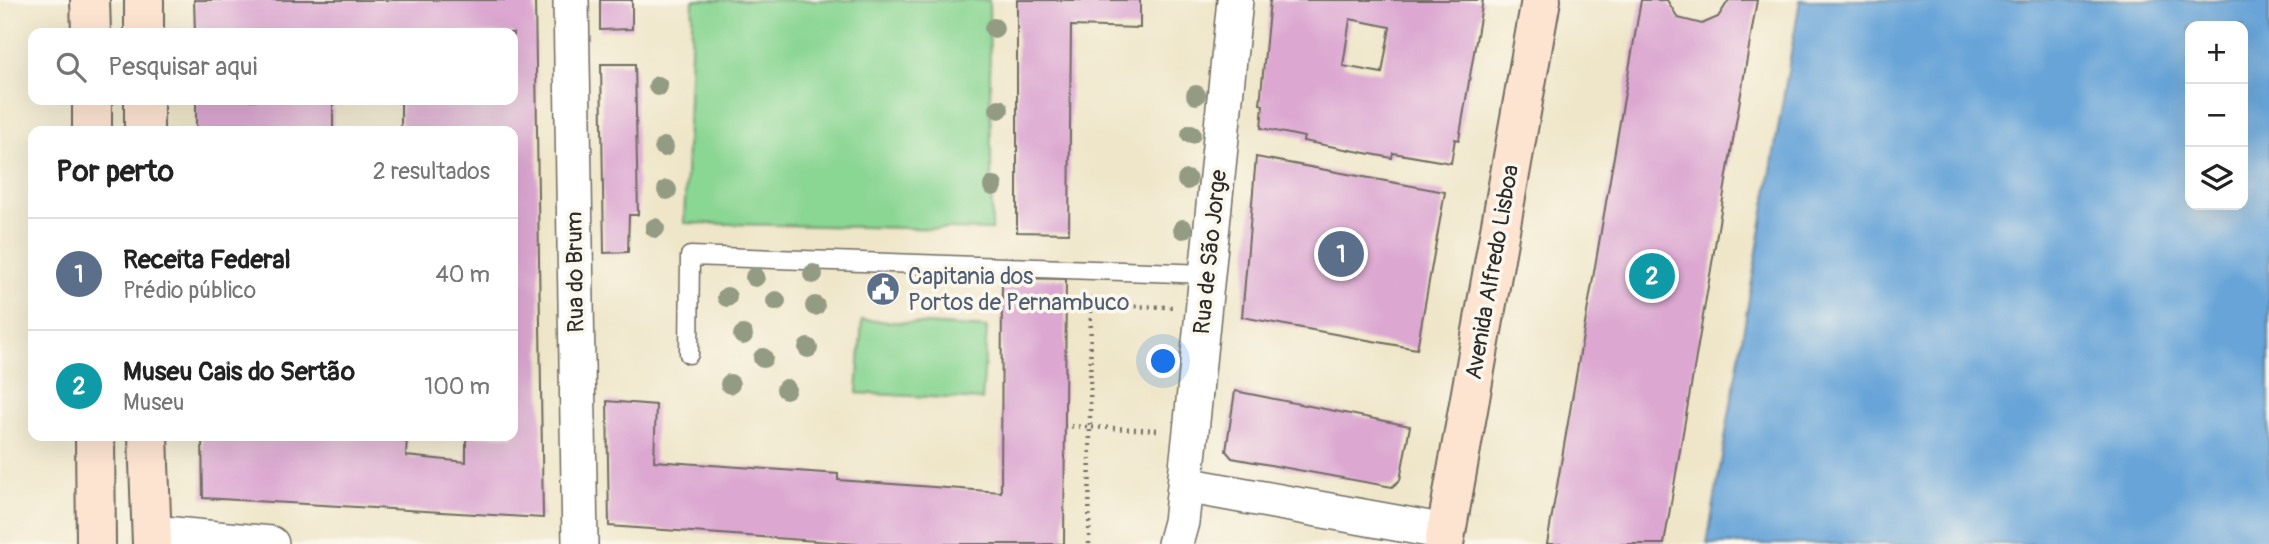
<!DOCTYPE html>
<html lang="pt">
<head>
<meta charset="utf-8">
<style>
	body { margin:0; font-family:Pangolin,sans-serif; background:#f2f2f2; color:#222 }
	.controls { position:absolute; right:21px; top:21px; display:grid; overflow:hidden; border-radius:14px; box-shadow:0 7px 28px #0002 }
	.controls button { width:63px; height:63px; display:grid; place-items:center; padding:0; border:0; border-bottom:2px solid #e0e0e0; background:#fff; color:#222; font:35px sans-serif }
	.you { position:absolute; left:1164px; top:362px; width:24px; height:24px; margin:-18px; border:5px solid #fff; border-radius:50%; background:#1a73e8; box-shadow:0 0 0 10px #1a73e833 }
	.badge { display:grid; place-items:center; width:46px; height:46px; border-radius:50%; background:#0f766e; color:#fff; font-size:23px; font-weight:700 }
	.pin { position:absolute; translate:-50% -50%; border:4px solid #fff; box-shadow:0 2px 7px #0006 }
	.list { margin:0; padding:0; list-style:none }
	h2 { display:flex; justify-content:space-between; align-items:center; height:91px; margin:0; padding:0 28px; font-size:30px }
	h2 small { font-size:23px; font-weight:400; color:#767676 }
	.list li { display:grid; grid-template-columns:46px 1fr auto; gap:21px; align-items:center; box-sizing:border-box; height:112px; padding:0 28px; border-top:2px solid #e0e0e0 }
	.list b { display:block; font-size:26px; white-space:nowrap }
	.list p { margin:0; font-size:23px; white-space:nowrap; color:#767676 }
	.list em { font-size:23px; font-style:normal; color:#767676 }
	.icon { flex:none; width:38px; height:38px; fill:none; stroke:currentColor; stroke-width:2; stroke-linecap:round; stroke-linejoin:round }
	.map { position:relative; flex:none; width:2269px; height:544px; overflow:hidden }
	.search { position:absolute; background:#fff; box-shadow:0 7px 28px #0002; left:28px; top:28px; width:490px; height:77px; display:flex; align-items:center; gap:18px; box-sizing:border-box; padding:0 24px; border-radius:14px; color:#767676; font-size:26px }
	.panel { position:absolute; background:#fff; box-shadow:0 7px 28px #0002; left:28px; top:126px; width:490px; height:315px; border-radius:14px }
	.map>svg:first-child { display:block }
</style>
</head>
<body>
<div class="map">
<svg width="2269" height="544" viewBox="0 0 2269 544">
	<rect width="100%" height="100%" fill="#fbf7ec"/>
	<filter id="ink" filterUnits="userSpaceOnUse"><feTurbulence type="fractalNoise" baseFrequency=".0143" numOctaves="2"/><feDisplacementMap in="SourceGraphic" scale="14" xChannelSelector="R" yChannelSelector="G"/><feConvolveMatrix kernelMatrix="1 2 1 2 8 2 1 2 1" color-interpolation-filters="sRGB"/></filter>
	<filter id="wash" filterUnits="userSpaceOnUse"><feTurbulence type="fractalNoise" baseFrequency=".00686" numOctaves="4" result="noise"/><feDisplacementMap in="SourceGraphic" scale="28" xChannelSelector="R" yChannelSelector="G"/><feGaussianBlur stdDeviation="1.57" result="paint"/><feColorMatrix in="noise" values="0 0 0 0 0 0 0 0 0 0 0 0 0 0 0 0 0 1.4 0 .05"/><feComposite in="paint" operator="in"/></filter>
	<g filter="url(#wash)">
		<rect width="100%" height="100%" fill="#efe6c9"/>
		<!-- green -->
		<path fill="#8ad693" stroke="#5a805f" stroke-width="2" d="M693 0H989L992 230 684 223Z
			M862 320 987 328 982 400 857 393Z"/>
		<!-- water -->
		<path fill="#67a4d8" stroke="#496882" stroke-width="2" fill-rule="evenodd" d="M1800 0H2269V544H1707ZM2190 26H2243V205H2190Z"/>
		<g id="blocks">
			<!-- building -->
			<path fill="#dca7d1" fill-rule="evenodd" d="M194 0H535L543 518 203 498 202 436H407L406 456 466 462V436H513V131H401V100H513V33H195Z
				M600 0H632V29L600 30Z
				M1017 0H1140V28L1071 26 1069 233 1017 232Z
				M1270 0H1483L1459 140 1455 139 1451 163 1393 153 1392 158 1303 141 1304 137 1261 128 1263 105 1260 104ZM1350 19 1390 27 1382 73 1343 66Z
				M1641 0H1667L1678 18 1702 24 1718 17 1729 0H1757L1664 544H1547Z
				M601 64H635L638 215H629L628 252 604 253Z
				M196 100H333V131H196Z
				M1256 157 1445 192 1417 349 1242 317Z
				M1002 278 1066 279 1064 544H858L609 526 607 401 656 405 654 461 838 474V480L1001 492Z
				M1235 391 1410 426 1400 480 1392 487 1232 458 1226 451Z"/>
		</g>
	</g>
	<g filter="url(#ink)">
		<use href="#blocks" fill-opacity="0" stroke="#706c62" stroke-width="2"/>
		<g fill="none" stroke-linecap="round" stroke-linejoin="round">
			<!-- lane casing -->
			<g stroke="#706c62" stroke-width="21">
				<path id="lane" d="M689 354 690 256 1208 274"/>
			</g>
			<!-- street casing -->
			<g stroke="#706c62" stroke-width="38">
				<path id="street" d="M571 0 580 544
					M1185 485 1446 532
					M153 533 271 544
					M1175 544 1181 522 1191 431 1235 0"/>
			</g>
			<!-- secondary casing -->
			<g stroke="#706c62" stroke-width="42">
				<path id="secondary" d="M90 0 91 33
					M144 0V33
					M92 100V131
					M144 131V100
					M95 436 96 544
					M148 436 152 544
					M1444 544 1541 0"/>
			</g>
			<!-- path -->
			<path stroke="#706c62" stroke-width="4.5" stroke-dasharray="2 5" stroke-linecap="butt" d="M1095 297 1112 306 1172 307
				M1064 426 1158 430
				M1089 544 1091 293"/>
			<!-- lane -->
			<use href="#lane" stroke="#fff" stroke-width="18"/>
			<!-- street -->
			<use href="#street" stroke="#fff" stroke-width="35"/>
			<!-- secondary -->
			<use href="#secondary" stroke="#fde4d1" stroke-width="38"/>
		</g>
		<!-- trees -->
		<g fill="#939b83">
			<circle cx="994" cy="28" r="10"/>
			<circle cx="658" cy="86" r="10"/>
			<circle cx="1196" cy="95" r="10"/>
			<circle cx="999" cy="109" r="10"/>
			<circle cx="1191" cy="134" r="10"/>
			<circle cx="664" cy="147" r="10"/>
			<circle cx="1187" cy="180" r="10"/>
			<circle cx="993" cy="186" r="10"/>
			<circle cx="667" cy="190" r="10"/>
			<circle cx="655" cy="228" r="10"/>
			<circle cx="1183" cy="229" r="10"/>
			<circle cx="813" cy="274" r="10"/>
			<circle cx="755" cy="277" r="10"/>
			<circle cx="727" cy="297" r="10"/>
			<circle cx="776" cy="301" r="10"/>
			<circle cx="815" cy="306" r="10"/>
			<circle cx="743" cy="335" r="10"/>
			<circle cx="808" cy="348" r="10"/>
			<circle cx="763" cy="358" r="10"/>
			<circle cx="730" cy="384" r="10"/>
			<circle cx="786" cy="389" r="10"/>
		</g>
	</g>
	<!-- icons -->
	<defs>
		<g id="civic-disc" transform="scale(1.75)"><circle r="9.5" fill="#5c6f8a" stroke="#fbf7ec"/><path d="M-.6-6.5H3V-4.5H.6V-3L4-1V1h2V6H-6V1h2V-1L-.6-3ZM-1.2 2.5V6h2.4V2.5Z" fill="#fff"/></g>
	</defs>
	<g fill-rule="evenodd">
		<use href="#civic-disc" x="883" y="289"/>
	</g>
	<g text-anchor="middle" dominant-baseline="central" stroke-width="7" stroke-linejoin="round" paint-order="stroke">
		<!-- street labels -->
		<g font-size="23" fill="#2b2b2b" stroke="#fbf7ec">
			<text transform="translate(1210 252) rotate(-84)">Rua de São Jorge</text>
			<text transform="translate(575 272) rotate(-91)">Rua do Brum</text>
			<text transform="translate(1492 272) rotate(-80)">Avenida Alfredo Lisboa</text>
		</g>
		<!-- service labels -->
		<g font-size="23" fill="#4e5e75" stroke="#fbf7ec" text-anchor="start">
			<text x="908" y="276">Capitania dos<tspan x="908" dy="26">Portos de Pernambuco</tspan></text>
		</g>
	</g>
</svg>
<div class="controls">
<button>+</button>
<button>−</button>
<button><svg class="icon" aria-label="layers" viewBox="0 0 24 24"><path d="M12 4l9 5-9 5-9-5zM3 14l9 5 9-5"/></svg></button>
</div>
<div class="you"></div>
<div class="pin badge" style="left:1341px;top:254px;background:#5c6f8a">1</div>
<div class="pin badge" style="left:1652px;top:276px;background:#0f9aa8">2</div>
<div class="search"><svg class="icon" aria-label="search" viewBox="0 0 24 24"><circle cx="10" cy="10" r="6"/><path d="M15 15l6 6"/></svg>Pesquisar aqui</div>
<section class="panel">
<h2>Por perto<small>2 resultados</small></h2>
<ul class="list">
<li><span class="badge" style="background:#5c6f8a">1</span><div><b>Receita Federal</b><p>Prédio público</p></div><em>40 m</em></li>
<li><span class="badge" style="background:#0f9aa8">2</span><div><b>Museu Cais do Sertão</b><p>Museu</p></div><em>100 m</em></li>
</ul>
</section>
</div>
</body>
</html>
